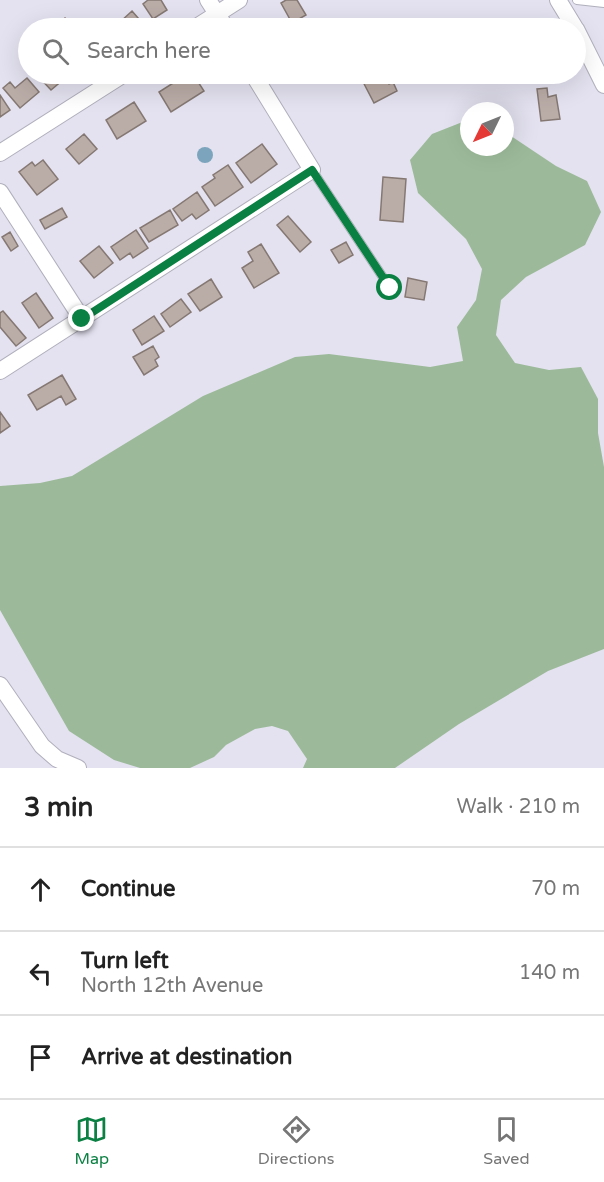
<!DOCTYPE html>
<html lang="en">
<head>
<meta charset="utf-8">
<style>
	body { margin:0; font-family:"Varela Round",sans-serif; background:#f2f2f2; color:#222 }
	.compass { position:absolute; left:460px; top:102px; width:54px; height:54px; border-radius:50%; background:#fff; box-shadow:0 6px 24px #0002; rotate:227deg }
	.stop { position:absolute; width:18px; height:18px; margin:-14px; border:4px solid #0b8043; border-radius:50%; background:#fff }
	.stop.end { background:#0b8043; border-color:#fff; box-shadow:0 2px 6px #0008 }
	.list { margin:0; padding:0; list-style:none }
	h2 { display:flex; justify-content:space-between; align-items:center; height:78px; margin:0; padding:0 24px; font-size:26px }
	h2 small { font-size:20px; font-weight:400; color:#767676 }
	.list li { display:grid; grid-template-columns:39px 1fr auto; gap:18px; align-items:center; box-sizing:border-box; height:84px; padding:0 24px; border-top:2px solid #e0e0e0 }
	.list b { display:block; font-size:22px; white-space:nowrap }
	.list p { margin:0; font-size:20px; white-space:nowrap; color:#767676 }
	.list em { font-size:20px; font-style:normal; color:#767676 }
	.icon { flex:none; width:33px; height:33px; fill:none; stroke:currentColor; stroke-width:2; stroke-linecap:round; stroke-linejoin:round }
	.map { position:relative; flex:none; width:604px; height:768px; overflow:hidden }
	.search { position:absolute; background:#fff; box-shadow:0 6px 24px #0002; left:18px; right:18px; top:18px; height:66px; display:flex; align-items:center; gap:15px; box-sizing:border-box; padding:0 21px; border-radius:33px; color:#767676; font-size:22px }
	.sheet { height:330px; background:#fff }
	nav { display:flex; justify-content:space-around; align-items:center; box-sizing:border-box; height:84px; border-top:2px solid #e0e0e0; background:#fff; font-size:16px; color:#767676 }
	nav a { display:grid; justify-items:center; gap:3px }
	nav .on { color:#0b8043 }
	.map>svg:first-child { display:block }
</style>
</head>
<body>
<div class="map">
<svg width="604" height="768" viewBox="0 0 604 768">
	<rect width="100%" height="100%" fill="#e4e2f0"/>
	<!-- forest -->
	<path fill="#9cba9a" d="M465 121 469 122V147H505V132L556 166 587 181 601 212 585 245 526 277 501 300 496 335 515 363 549 370 581 367 598 399V433L604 467V649L548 671 459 724 395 768H303L307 759 288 731 272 726 255 729 226 745 214 757 190 768H140L114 760 69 731 0 610V486L40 483 72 476 203 396 295 357 329 354 430 367 463 361 457 327 476 300 482 269 466 239 418 193 410 160 432 134Z"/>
	<!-- water -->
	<path fill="#7ca5bd" d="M197 155a8 8 0 1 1 16 0a8 8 0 1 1-16 0Z"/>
	<!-- building -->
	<path fill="#baaca7" stroke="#857873" stroke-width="1.5" d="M148 0H161L167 10 153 19 143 4Z
		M286 0H297L306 15 292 23 281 3Z
		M132 11 145 26 143 28H124L119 23Z
		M65 18 73 28H60L57 24Z
		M36 74H70L51 90Z
		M179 74H193L204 91 171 112 159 92 178 80 176 76Z
		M371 74H383L389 84 393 82 397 91 374 103 361 78Z
		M27 78 39 92 20 108 3 88 10 82 15 88Z
		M547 88 548 97 556 95 560 119 541 121 537 89Z
		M0 95 10 110 0 117Z
		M134 102 146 121 117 139 106 120Z
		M84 134 97 149 79 164 66 149Z
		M262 144 277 164 251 183 236 163Z
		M43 160 58 179 37 195 19 172 32 162 35 166Z
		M228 165 243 187 215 206 202 187 215 178 213 175Z
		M383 177 406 179 403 222 380 220Z
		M197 192 209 210 196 219 192 214 182 221 173 209Z
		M62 208 67 217 45 229 40 220Z
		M170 210 178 225 149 242 140 228Z
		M288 216 311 242 300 252 277 225Z
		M136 230 148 248 133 258 130 253 120 260 111 247Z
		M10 232 18 246 11 251 2 237Z
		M346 242 353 255 339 263 331 250Z
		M261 244 279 273 254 288 242 268 253 261 248 252Z
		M99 246 113 263 94 278 80 261Z
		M408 278 427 282 424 300 405 297Z
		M211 279 222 297 200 311 188 294Z
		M36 293 53 318 39 328 22 303Z
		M181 299 191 312 170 327 161 314Z
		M3 311 26 338 16 346 0 327V313Z
		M154 316 164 331 142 345 133 330Z
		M153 346 159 357 155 360 158 366 144 375 133 357Z
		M62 375 76 399 66 405 61 396 37 410 28 395Z
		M0 412 10 426 0 433Z"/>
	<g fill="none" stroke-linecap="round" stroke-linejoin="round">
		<!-- service casing -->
		<g stroke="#b0afbc" stroke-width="10">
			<path id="service" d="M577 0 604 3
				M312 170 390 288"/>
		</g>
		<!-- minor casing -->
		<g stroke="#b0afbc" stroke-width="18">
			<path id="minor" d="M208 0 226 28
				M558 0 575 28
				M195 28 239 0
				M576 29 604 85
				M0 153 124 74
				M0 192 82 319
				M0 371 312 170 253 74
				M0 685 42 746 57 759 78 768"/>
		</g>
		<!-- service -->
		<use href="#service" stroke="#fff" stroke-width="8"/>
		<!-- minor -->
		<use href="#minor" stroke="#fff" stroke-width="16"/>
	</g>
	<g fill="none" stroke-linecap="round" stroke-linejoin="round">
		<!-- route -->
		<path stroke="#0b8043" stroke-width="8" d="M82 319 312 170 390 288"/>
	</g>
</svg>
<svg class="compass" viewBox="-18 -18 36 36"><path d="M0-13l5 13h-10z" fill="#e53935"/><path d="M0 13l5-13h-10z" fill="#767676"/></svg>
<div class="stop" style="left:390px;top:288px"></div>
<div class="stop end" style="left:82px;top:319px"></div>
<div class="search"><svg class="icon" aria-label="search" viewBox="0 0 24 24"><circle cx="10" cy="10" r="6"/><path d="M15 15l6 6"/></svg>Search here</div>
</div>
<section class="sheet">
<h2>3 min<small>Walk · 210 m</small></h2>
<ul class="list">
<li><svg class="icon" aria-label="ahead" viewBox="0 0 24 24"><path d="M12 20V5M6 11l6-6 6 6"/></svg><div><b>Continue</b></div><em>70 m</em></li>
<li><svg class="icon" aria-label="left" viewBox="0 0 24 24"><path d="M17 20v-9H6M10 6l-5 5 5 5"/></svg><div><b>Turn left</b><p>North 12th Avenue</p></div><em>140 m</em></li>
<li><svg class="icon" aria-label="arrive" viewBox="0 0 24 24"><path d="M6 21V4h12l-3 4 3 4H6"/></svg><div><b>Arrive at destination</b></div></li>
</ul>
</section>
<nav>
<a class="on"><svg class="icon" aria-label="map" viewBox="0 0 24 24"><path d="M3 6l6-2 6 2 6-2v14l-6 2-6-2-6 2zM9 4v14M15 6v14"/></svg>Map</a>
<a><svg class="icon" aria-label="directions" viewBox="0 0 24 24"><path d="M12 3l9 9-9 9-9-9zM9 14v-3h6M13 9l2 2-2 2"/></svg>Directions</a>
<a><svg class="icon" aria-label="saved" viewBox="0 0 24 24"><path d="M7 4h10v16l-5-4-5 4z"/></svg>Saved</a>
</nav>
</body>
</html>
